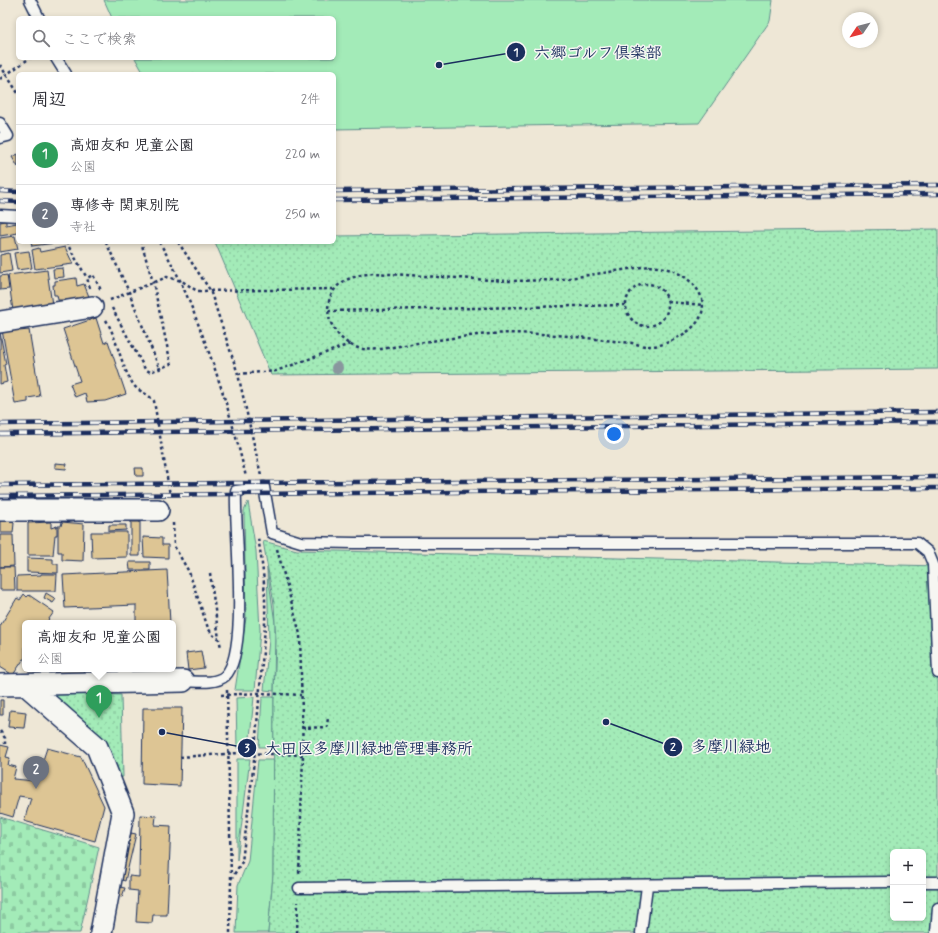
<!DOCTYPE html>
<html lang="ja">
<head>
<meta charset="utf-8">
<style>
	body { margin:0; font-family:Mynerve,"Klee One",sans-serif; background:#f7f7f7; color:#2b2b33 }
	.controls { position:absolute; right:12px; bottom:12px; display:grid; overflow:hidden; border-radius:6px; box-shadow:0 2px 6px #0003 }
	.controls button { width:36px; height:36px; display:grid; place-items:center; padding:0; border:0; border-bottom:1px solid #e1e1e2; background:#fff; color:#2b2b33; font:20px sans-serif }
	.compass { position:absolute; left:842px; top:12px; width:36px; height:36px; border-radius:50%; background:#fff; box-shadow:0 2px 6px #0003; rotate:235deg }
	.you { position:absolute; left:614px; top:434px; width:14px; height:14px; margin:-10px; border:3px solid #fff; border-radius:50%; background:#1a73e8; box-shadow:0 0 0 6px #1a73e833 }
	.badge { display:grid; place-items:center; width:26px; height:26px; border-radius:50%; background:#0f766e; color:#fff; font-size:13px; font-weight:700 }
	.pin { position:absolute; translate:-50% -33px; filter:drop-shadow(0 1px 2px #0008) }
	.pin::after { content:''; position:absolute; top:21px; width:14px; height:12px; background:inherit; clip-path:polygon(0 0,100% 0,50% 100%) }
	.popup { position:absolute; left:22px; top:620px; width:154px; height:52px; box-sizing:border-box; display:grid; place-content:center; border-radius:6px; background:#fff; filter:drop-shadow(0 1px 3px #0005); font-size:13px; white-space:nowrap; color:#7c7c81 }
	.popup b { font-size:15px; color:#2b2b33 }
	.popup::after { content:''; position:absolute; left:50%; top:100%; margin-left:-8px; border:8px solid transparent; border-top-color:#fff }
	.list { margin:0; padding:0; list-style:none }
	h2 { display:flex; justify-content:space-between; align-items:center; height:52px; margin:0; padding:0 16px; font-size:17px }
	h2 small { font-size:13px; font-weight:400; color:#7c7c81 }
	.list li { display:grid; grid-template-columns:26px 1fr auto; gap:12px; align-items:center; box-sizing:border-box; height:60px; padding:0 16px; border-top:1px solid #e1e1e2 }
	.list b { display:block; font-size:15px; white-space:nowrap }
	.list p { margin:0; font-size:13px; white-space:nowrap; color:#7c7c81 }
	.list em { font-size:13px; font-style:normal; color:#7c7c81 }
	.icon { flex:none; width:22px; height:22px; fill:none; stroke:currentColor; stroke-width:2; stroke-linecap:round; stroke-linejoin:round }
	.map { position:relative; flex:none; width:938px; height:933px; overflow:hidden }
	.search { position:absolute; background:#fff; box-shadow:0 2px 6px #0003; left:16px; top:16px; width:320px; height:44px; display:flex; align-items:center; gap:10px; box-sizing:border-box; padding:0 14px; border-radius:6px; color:#7c7c81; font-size:15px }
	.panel { position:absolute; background:#fff; box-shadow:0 2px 6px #0003; left:16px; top:72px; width:320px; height:172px; border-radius:6px }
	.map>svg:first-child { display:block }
</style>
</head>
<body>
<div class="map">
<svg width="938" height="933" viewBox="0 0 938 933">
	<defs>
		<pattern id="cemetery-stones" width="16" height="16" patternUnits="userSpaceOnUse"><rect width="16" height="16" fill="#a3ebb8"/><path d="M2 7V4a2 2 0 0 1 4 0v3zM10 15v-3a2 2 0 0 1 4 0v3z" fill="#8ccaa1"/></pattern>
		<pattern id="park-dots" width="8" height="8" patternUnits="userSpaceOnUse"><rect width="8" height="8" fill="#a3ebb8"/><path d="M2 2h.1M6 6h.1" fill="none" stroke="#8ccaa1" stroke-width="1.8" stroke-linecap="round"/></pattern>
	</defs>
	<rect width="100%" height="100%" fill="#eee7d6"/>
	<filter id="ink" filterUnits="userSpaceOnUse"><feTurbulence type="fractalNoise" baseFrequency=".025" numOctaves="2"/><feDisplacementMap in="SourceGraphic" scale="8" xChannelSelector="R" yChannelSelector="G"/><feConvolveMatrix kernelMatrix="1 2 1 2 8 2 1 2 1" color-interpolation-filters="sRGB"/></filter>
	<g filter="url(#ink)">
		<!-- green -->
		<path fill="#a3ebb8" stroke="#5f8d8b" d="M104 0H773L770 21 699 123 334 129V74H144L135 58H334V18H112Z
			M248 502 256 551 260 631 255 690H235L246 618 244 511Z
			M267 568 275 623 274 691 264 690 269 640Z
			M254 697 249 748H237L236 698Z
			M264 697H274V747H259L262 698Z
			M237 759H250L237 860Z
			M258 760H274L273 875 268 933H236L238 885 248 861Z"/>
		<!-- cemetery -->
		<path fill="url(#cemetery-stones)" stroke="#5f8d8b" d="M0 817 99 847 80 933H0Z"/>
		<!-- park -->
		<path fill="url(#park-dots)" stroke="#5f8d8b" fill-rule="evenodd" d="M938 229V369L271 375 215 242H334V236Z
			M263 541 297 550 938 566V933H268L273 875 274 694 276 641 274 604ZM893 852H923V918H893Z
			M48 693 121 695 123 777 118 778Z"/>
		<!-- building -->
		<path fill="#ddc594" stroke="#1b2f5e" d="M18 154V167L12 157Z
			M6 221V225L17 223 18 233 0 236V222Z
			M15 236 18 249 0 252V238Z
			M31 242H63L32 246Z
			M65 247 73 264 35 269 32 250 39 248 40 252Z
			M29 251 32 268 17 270 14 253Z
			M9 253 12 271 0 273V255Z
			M63 268 64 277 54 278 53 269Z
			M47 270 52 305 13 311 8 275Z
			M7 275 9 289 0 290V276Z
			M76 278 77 286 84 284 90 299 63 304V300H58L57 295H54L53 285H55V281Z
			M96 318 104 343 108 341 126 394 105 401 87 402 85 393 75 397 70 384 80 381 63 329Z
			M19 328V331L29 330 40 396 28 398V402L15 404 2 330Z
			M0 333 6 364 4 365 7 382 0 384Z
			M55 463 67 464 66 469 55 468Z
			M135 468H143V476H136Z
			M0 520H8L14 523 13 533H0Z
			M51 522V528L57 526V535H55L53 555H28V523Z
			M62 522 84 524 83 561 62 560V552H58V526H61Z
			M131 522H140V556H131Z
			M109 525H126V530L109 531Z
			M91 532H127V557L92 558Z
			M0 535H13L14 566 0 567Z
			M143 537 162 538V545H168V558L144 557Z
			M27 558 53 559V564H58V573L27 572Z
			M129 562H150V570H130Z
			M0 567H14L15 590H0Z
			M167 570 170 623H136V605L65 608 63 575Z
			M41 574H57L56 591H17V576L41 575Z
			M46 593 56 599 53 603 44 598Z
			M24 594 27 597 29 595 54 612 46 623H25V657L13 675 0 667V626L17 598 20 600Z
			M201 651 204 668 188 670 186 653Z
			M0 700H3V715H0Z
			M143 708H182L180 786 142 784Z
			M10 710 26 712 24 728 8 727Z
			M0 745 9 747 6 757 10 758 8 765 16 767 13 779 36 781 47 748 81 757 104 806 95 841 24 821 31 798 19 796 13 817 0 813Z
			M140 815 156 816 155 825 171 826 167 915H153L152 923 136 922 138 891 129 890V876L139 877Z
			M131 833 136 834 125 881 120 879Z
			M119 887 125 888 122 897 116 896Z"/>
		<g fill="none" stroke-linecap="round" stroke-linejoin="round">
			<!-- service casing -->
			<g stroke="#1b2f5e" stroke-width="13">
				<path id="service" d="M30 0 39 18
					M56 58 66 74
					M0 123 8 136 0 138
					M0 215 18 216
					M183 681C195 681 215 685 225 676 250 652 234 528 236 491L264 487 272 533 301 542 354 543H917L928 552 933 564 938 673
					M923 882H938
					M299 888 893 882
					M641 933 647 886
					M936 933 938 908"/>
			</g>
			<!-- minor casing -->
			<g stroke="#1b2f5e" stroke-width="24">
				<path id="minor" d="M0 322 92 307
					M0 510H158
					M0 685 183 681
					M26 685 97 747 123 813 101 933"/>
			</g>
			<!-- path -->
			<path stroke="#1b2f5e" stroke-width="2.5" stroke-dasharray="3 3" stroke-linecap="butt" d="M0 65 18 93
				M0 79 30 58
				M66 242 87 278
				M106 242 129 292 160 370
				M159 242C180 275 190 303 204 339 221 384 235 430 246 477
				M178 242 210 290 238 374 261 475
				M649 266C655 267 662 267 668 269 702 280 719 314 682 335 672 341 662 346 650 346 644 347 638 344 632 343 585 338 537 331 490 334 464 336 437 340 411 344 396 346 379 351 363 349 337 345 317 312 335 289 343 278 360 275 373 273L508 281 556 280Z
				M626 305a21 21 0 1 1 42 0a21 21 0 1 1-42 0Z
				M90 288 87 278 93 275 101 290
				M110 300 167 277 182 281 197 291 335 289
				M668 302 703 305
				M112 308 145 369 150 372 171 364 153 282 141 242
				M328 311 626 305
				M106 320C118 340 120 364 133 384 138 392 148 393 154 401L170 495
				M238 374 276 371 350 344
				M173 523 174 546 189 572 208 628 213 635 219 639 221 647
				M277 549 300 634 303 755 299 875
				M210 573 219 639
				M227 690 231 879
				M221 695 259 693 301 695
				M302 728 327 727 328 717
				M0 731 5 738V744
				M180 757 239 753 303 755
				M230 933 231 879 242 862 254 761 264 639C267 606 264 571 258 538
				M297 933 298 902"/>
			<!-- service -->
			<use href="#service" stroke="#f6f6f2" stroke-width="10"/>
			<!-- minor -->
			<use href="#minor" stroke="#f6f6f2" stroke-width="21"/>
			<!-- rail casing -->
			<g stroke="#1b2f5e" stroke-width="4.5">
				<path id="rail" d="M0 191 18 192
					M334 191 938 185
					M334 200 938 194
					M0 201 18 202
					M0 424 938 412
					M0 434 938 422
					M0 485 938 477
					M0 496 938 488"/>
			</g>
			<!-- rail -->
			<use href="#rail" stroke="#f6f6f2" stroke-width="3" stroke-dasharray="9" stroke-linecap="butt"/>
		</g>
		<!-- trees -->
		<circle fill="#89979e" cx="337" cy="368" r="6"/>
	</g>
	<!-- callouts -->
	<path fill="none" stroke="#1b2f5e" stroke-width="1.5" d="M439 65L516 52M606 722L673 747M162 732L247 748"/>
	<g fill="#1b2f5e" stroke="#f6f6f2" stroke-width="1.5">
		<circle cx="439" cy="65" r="4"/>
		<circle cx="606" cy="722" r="4"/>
		<circle cx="162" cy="732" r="4"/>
		<circle cx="516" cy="52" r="10"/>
		<circle cx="673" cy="747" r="10"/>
		<circle cx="247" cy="748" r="10"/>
	</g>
	<g font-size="12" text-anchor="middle" font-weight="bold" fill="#fff">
		<text x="516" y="56">1</text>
		<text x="673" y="751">2</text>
		<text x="247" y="752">3</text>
	</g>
	<g font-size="16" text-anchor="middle" font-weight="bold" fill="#1b2f5e" stroke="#f6f6f2" stroke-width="3" stroke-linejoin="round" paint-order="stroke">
		<text x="598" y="58">六郷ゴルフ倶楽部</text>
		<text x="731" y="752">多摩川緑地</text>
		<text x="369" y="754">大田区多摩川緑地管理事務所</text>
	</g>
</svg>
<div class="controls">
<button>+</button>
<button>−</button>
</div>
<svg class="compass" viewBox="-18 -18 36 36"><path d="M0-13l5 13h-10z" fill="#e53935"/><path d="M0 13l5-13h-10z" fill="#7c7c81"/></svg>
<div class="you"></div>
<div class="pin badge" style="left:99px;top:718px;background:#2e9e5b">1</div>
<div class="popup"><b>高畑友和 児童公園</b>公園</div>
<div class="pin badge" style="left:36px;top:789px;background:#6b7280">2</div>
<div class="search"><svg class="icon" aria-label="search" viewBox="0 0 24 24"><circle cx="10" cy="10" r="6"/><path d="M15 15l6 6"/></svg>ここで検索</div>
<section class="panel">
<h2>周辺<small>2件</small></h2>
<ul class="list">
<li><span class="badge" style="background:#2e9e5b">1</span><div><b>高畑友和 児童公園</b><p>公園</p></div><em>220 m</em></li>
<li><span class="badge" style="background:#6b7280">2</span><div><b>専修寺 関東別院</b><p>寺社</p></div><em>250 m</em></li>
</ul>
</section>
</div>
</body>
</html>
